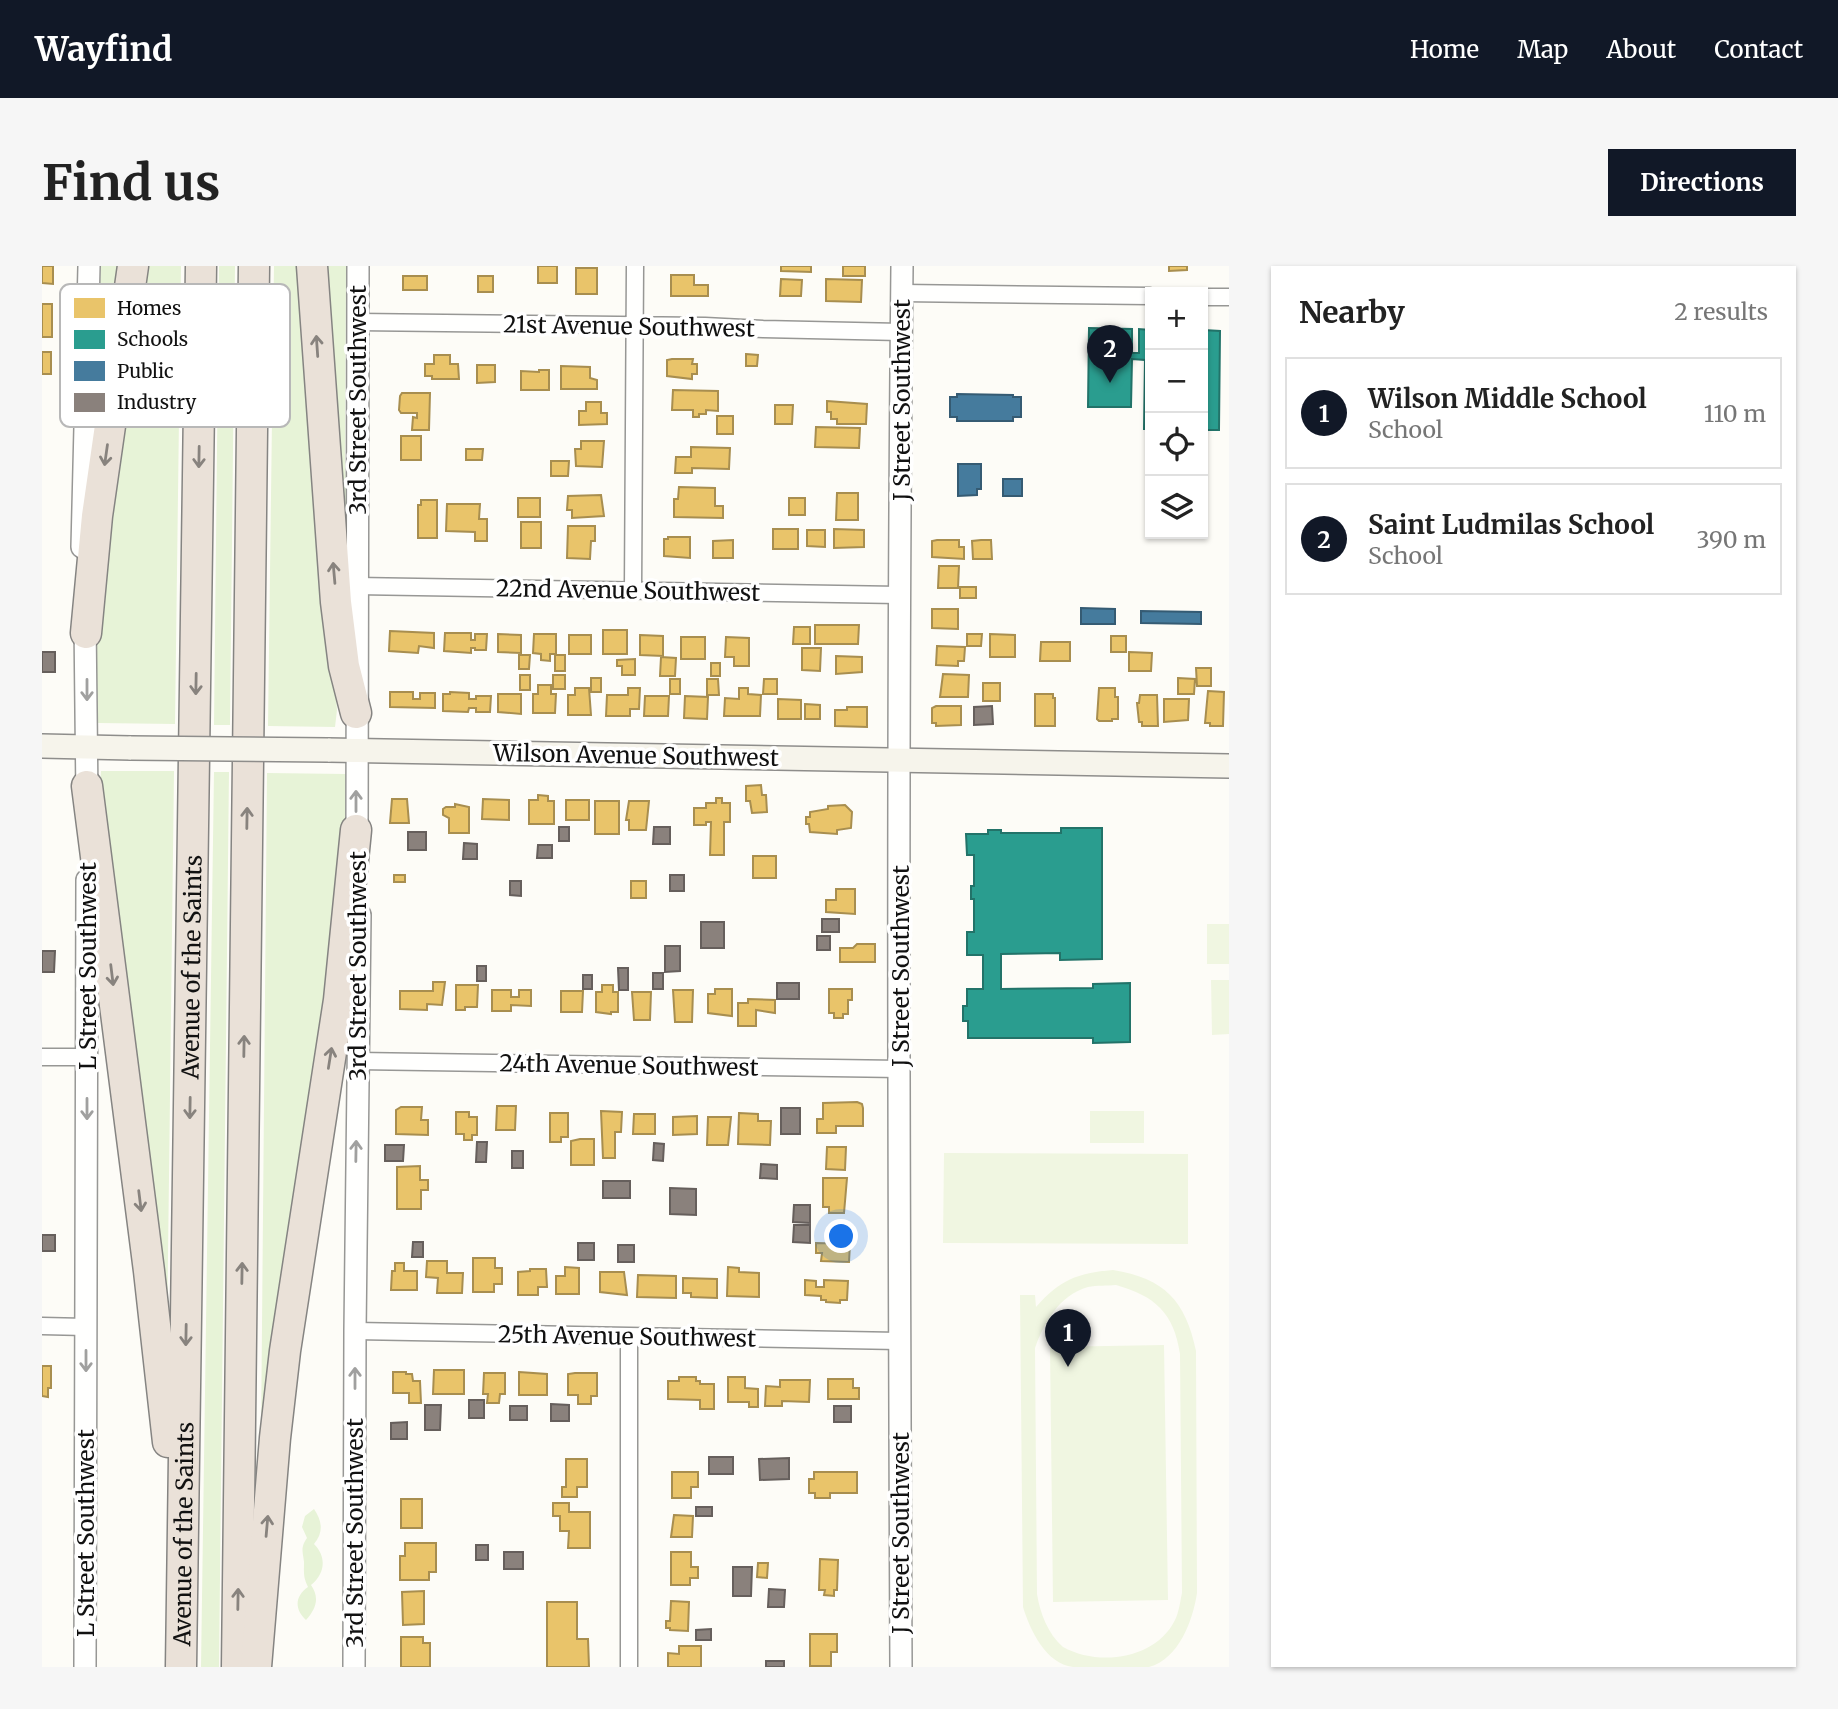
<!DOCTYPE html>
<html lang="en">
<head>
<meta charset="utf-8">
<style>
	body { margin:0; font-family:Merriweather,serif; background:#f6f6f6; color:#222 }
	.controls { position:absolute; right:21px; top:21px; display:grid; overflow:hidden; border-radius:0px; box-shadow:0 2px 5px #0004 }
	.controls button { width:63px; height:63px; display:grid; place-items:center; padding:0; border:0; border-bottom:2px solid #e0e0e0; background:#fff; color:#222; font:35px sans-serif }
	.you { position:absolute; left:800px; top:971px; width:24px; height:24px; margin:-18px; border:5px solid #fff; border-radius:50%; background:#1a73e8; box-shadow:0 0 0 10px #1a73e833 }
	.badge { display:grid; place-items:center; width:46px; height:46px; border-radius:50%; background:#111827; color:#fff; font-size:23px; font-weight:700 }
	.pin { position:absolute; translate:-50% -58px; filter:drop-shadow(0 2px 4px #0008) }
	.pin::after { content:''; position:absolute; top:37px; width:24px; height:21px; background:inherit; clip-path:polygon(0 0,100% 0,50% 100%) }
	.list { margin:0; padding:0; list-style:none }
	h2 { display:flex; justify-content:space-between; align-items:center; height:91px; margin:0; padding:0 28px; font-size:30px }
	h2 small { font-size:23px; font-weight:400; color:#767676 }
	.list li { display:grid; grid-template-columns:46px 1fr auto; gap:21px; align-items:center; box-sizing:border-box; height:112px; margin:0 14px 14px; padding:0 14px; border:2px solid #e0e0e0; border-radius:0px }
	.list b { display:block; font-size:26px; white-space:nowrap }
	.list p { margin:0; font-size:23px; white-space:nowrap; color:#767676 }
	.list em { font-size:23px; font-style:normal; color:#767676 }
	.icon { flex:none; width:38px; height:38px; fill:none; stroke:currentColor; stroke-width:2; stroke-linecap:round; stroke-linejoin:round }
	.map { position:relative; flex:none; width:1187px; height:1401px; overflow:hidden; border-radius:0px }
	header { display:flex; align-items:center; gap:42px; box-sizing:border-box; height:98px; padding:0 35px; background:#111827; color:#fff }
	header strong { font-size:33px }
	nav { display:flex; gap:38px; margin-inline-start:auto; font-size:24px }
	.intro { display:flex; align-items:center; justify-content:space-between; box-sizing:border-box; height:168px; padding:0 42px }
	h1 { margin:0; font-size:49px }
	.button { padding:18px 32px; border-radius:0px; background:#111827; color:#fff; font-size:24px; font-weight:700 }
	main { display:flex; gap:42px; padding:0 42px }
	aside { flex:1; background:#fff; border-radius:0px; box-shadow:0 2px 5px #0004 }
	.map>svg:first-child { display:block }
</style>
</head>
<body>
<header>
<strong>Wayfind</strong>
<nav><a>Home</a><a>Map</a><a>About</a><a>Contact</a></nav>
</header>
<div class="intro"><h1>Find us</h1><a class="button">Directions</a></div>
<main>
<div class="map">
<svg width="1187" height="1401" viewBox="0 0 1187 1401">
	<rect width="100%" height="100%" fill="#fdfcf7"/>
	<!-- green -->
	<path fill="#e7f3d7" d="M59 0H84L63 154 47 185Z
		M98 0H139L133 458 56 457 54 444 53 368Z
		M177 0H193L188 459H172Z
		M232 0H263L295 444 293 461 226 460Z
		M277 0H304L303 192 307 321Z
		M59 505H132L125 1074 58 520Z
		M172 506H187L177 1401H159Z
		M225 507 304 508V606L219 1170Z
		M272 1243C280 1255 282 1266 272 1278 285 1291 283 1308 269 1319 278 1332 274 1343 264 1354 252 1343 253 1330 266 1321 261 1311 262 1306 262 1296 261 1286 258 1282 265 1272L260 1261 263 1250Z"/>
	<!-- pitch -->
	<path fill="#f0f6e1" fill-rule="evenodd" d="M1165 658H1187V698H1165Z
		M1169 714H1187V768L1170 769Z
		M1048 845H1102V877H1048Z
		M902 887 1146 888V978L901 977Z
		M1071 1004C1122 1012 1144 1035 1154 1085L1155 1327C1151 1354 1137 1393 1107 1401 1096 1401 1080 1401 1069 1401 1057 1401 1043 1401 1031 1401 1004 1398 988 1364 981 1341L978 1029H993L994 1041C1018 1014 1035 1007 1071 1004ZM1074 1019C1113 1030 1132 1047 1138 1088L1140 1327C1138 1336 1137 1346 1133 1354 1114 1393 1057 1401 1021 1381 1006 1368 998 1347 995 1328L993 1082C1002 1057 1017 1029 1046 1021 1055 1019 1065 1020 1074 1019Z
		M1122 1079 1126 1334 1011 1336 1008 1081Z"/>
	<!-- homes -->
	<path fill="#e9c46a" stroke="#a88e4f" stroke-width="2" d="M0 0H11V18L0 17Z
		M496 0H515V17H496Z
		M739 0H769V6L739 5Z
		M801 0H823V10H801Z
		M1127 0H1145V4L1127 5Z
		M534 2H555V28H534Z
		M629 9H652V19H666V30H629Z
		M361 10H385V24H361Z
		M436 10H451V26H436Z
		M739 13 760 14 759 30H738Z
		M784 13 820 14 819 36 784 35Z
		M0 38H10V71H0Z
		M0 86H9V108H0Z
		M704 88 716 89 715 100H704Z
		M392 89H408V98H416L417 113H390V110H383V98H392Z
		M630 93H651L650 98H655V108H650V113L625 110V94Z
		M435 99H453V116L435 117Z
		M519 100 548 101V112L555 114V123H519Z
		M497 104H507V124H479V105L497 106Z
		M631 124 676 125V145L664 144V148H657V151H651V144H630Z
		M360 127H388L387 164H370L371 151 375 152V147H359L357 144 358 130Z
		M785 135 825 138 824 158H795V153H789V146H785Z
		M544 136H559V147H565V158L537 159V145H544Z
		M733 139H751L750 158H733Z
		M675 150H691V168H675Z
		M774 161 818 162 817 182 773 181Z
		M359 170H379V194H359Z
		M539 175H562L560 201 534 200 533 183H539Z
		M649 181 688 182 687 203 650 202V207H633L634 191H649Z
		M424 183H441L440 194H424Z
		M509 195H527L526 210H509Z
		M637 221 673 222V240H681V252L632 251V233H636Z
		M795 227H816V254H794Z
		M559 229 562 250 530 252V244H525L526 230Z
		M476 232H498V251H476Z
		M747 232H763V249H747Z
		M379 234H395V272H376V239H379Z
		M405 238H438L437 253H445V275H433V266L404 265Z
		M479 256H499V282H479Z
		M526 260H553V275H549L548 293 525 292Z
		M731 263H756V283H731Z
		M792 263 822 264V281L792 282Z
		M765 264H783V281L765 280Z
		M626 271H648V292L622 290V273H626Z
		M691 274V292H671V275Z
		M895 274H917V281H922V293L890 291V275Z
		M939 274H949L950 293H931L930 275Z
		M897 300H917L916 322H896Z
		M918 321H934V332H918Z
		M890 343H916V363L890 362Z
		M773 359H817L816 378H773Z
		M752 361H768V378H751Z
		M561 364H585V388H561Z
		M348 365 392 367V382L377 380 376 387 347 385Z
		M403 367H429V374H433V368H445L444 384H433V382H429V387L402 385Z
		M456 368 479 369V387L456 386Z
		M492 368H514V388H508V395L499 394V388L491 387Z
		M925 368H940L939 380H925Z
		M948 368 973 369V391H948Z
		M527 369H549V388H527Z
		M598 369 621 370V390L598 389Z
		M1069 370H1084V386H1069Z
		M639 371H663V393H639Z
		M684 371 707 372V400H692V391H683Z
		M999 376H1028V395H998Z
		M895 380 923 381 922 395H916V400L894 399Z
		M760 382H779L778 405 760 404Z
		M1087 386 1110 387 1109 405H1087Z
		M477 389H488L487 403H477Z
		M513 389H523V405H513Z
		M794 390 820 391V406L794 408Z
		M619 391 634 392 633 410H618Z
		M593 393V409H580V400H575V394Z
		M669 397H678V410H669Z
		M1154 402H1169V420H1155Z
		M901 408 927 409 926 431H898Z
		M478 409H488V424H478Z
		M511 409H523V423H511Z
		M549 412H559V426H549Z
		M1136 412 1153 413 1152 428H1136Z
		M628 413H638V428H628Z
		M665 413H676L677 429H665Z
		M722 413H735V428H721Z
		M941 417H958V435H941Z
		M496 419H509V428H514L513 447H491V428H496Z
		M533 422H547L549 449H526V429H533Z
		M586 422H598L597 443H588V450H564L565 429H586Z
		M697 422H706V428L719 429 718 450H682L683 432 697 433Z
		M1057 422H1073V431H1076V453H1070V455H1057L1055 453Z
		M1166 425 1182 426 1181 460H1168V457H1163Z
		M348 426H371V433H378V427H393V442L348 441Z
		M408 426 427 427V433H434V430H449L448 446H434V442H427L426 446 401 445V428H408Z
		M456 428H479V448L456 446Z
		M993 428H1011V432H1013V460H993Z
		M1098 429H1115L1116 460H1100V456H1097L1095 437H1097Z
		M603 430H627L626 450H602Z
		M643 430 666 431 665 453 642 452Z
		M736 433 759 434V453H736Z
		M1122 433H1147L1146 454 1122 456Z
		M763 438 778 439V453H763Z
		M894 440H919V459L894 460V457H890V442Z
		M805 441H825V461L793 460V444H805Z
		M719 519 720 529H724L725 546 710 547 708 535H704V520Z
		M496 529 506 530V535H512V558H487V534H496Z
		M674 532H680V537H688V556H682V589H668L669 556H664V559H652V542H664V537H674Z
		M350 533H365L367 557H348Z
		M441 533 467 534V554L440 553Z
		M524 534H547V554H524Z
		M553 535H577V568H553Z
		M587 535H607L604 564H587V554H584Z
		M413 538 427 541V567H407V552L401 549V543L404 541H413Z
		M803 539 810 546 809 562 795 564V568L768 566 767 558H764V551H768V546L786 543V540Z
		M711 590H734V612H711Z
		M352 609H363V616H352Z
		M589 615H604V632H589Z
		M794 623H813V648L784 646V634H794Z
		M815 678H833V696H798V682H811Z
		M391 716H403L400 739 385 738V744L358 743V725H391Z
		M414 719H436L435 741H423V744H414Z
		M560 719H571V726H576V746H569V748L554 746V726H560Z
		M673 723H690V750L666 747V728H673Z
		M787 723H810V734H806V748H801V752H792V747H787Z
		M450 724H469V731H477V724H489V740L469 739V745H450Z
		M631 724H651L650 756H633Z
		M519 725H541L540 746H519Z
		M590 726H609L608 754H592Z
		M706 733 733 734V747L714 744V760H696V737H706Z
		M815 836 820 838 821 842V860H794V867H775V853H781V837Z
		M455 840H474L473 864H454Z
		M359 841H380L379 854H386V869L354 868V844Z
		M559 845 580 846 579 866H573V892H561Z
		M414 846H427V851H435V869H430V874H422V868H414Z
		M508 847H526V871H519V876H508Z
		M697 847 716 848V855H729L728 879 696 878Z
		M592 848H613V868H591Z
		M655 850V868L631 869V851Z
		M666 851H689L686 879H665Z
		M538 873H552V899H529V875Z
		M785 881H804L803 904 784 903Z
		M378 900V914H386V924H379V943H355V901Z
		M781 912H805L802 947H787V941H781Z
		M774 977 808 978 807 996 779 995 780 987H774Z
		M431 992H453V1002H460V1018H452V1026H431Z
		M385 995H405V1007H421L420 1027H395L396 1012 384 1011Z
		M353 997H362V1005H375V1024H349L350 1005H353Z
		M523 1001 537 1002V1028H514V1010H523Z
		M686 1001 697 1002V1006L717 1007V1031L685 1030Z
		M488 1003H504L505 1021H496V1029H476V1006L488 1005Z
		M558 1006H582L585 1029 558 1026Z
		M596 1009 634 1010V1032L595 1031Z
		M641 1012 675 1013V1032L649 1031V1027H641Z
		M763 1014 774 1015V1021H782V1014L806 1015 805 1034H798V1037L784 1036V1034H779V1030L763 1029Z
		M0 1100H9V1122H6V1131L0 1130Z
		M392 1104H422V1128H391Z
		M351 1106H364V1108H370L371 1115H378L379 1137H367V1127H351Z
		M477 1106 505 1108V1129H477Z
		M442 1107H463V1128H458L457 1137H445L446 1128H441Z
		M533 1107H555V1130H549V1138H536V1129H526V1108Z
		M637 1111H654V1115H658V1118H672V1143H658V1134L626 1133V1115H637Z
		M686 1111H703V1122L716 1123V1141H707V1136H686Z
		M786 1113H811V1122H817V1133H786Z
		M738 1114H768L767 1136 740 1135V1140H723L724 1120 738 1121Z
		M524 1193H545V1221H535V1231H520V1221H524Z
		M630 1206H656V1221H649V1232H630Z
		M772 1206H815V1227H788V1232H773V1227H767V1213H772Z
		M359 1233H380V1262H359Z
		M511 1237H527V1246H548V1282H526L527 1265H518V1250H511Z
		M632 1249 651 1250 650 1271H629Z
		M363 1277H394V1306H387V1314H358V1290H363Z
		M629 1286H649V1301H656V1312H648V1319H629Z
		M778 1293 796 1294 795 1324H792V1330L782 1329 783 1324H777Z
		M716 1297H726L725 1312 715 1311Z
		M382 1325V1358L361 1359 360 1326Z
		M629 1335 647 1336 646 1365 628 1364V1362H624V1355H628Z
		M505 1336H535V1373H546L547 1401H505Z
		M768 1368H795V1386H789V1400H768Z
		M359 1371H381V1377H388V1401H359Z
		M637 1380H659V1401H626V1387L637 1388Z"/>
	<!-- schools -->
	<path fill="#2a9d8f" stroke="#227369" stroke-width="2" d="M1047 62 1090 63V87H1097V63L1108 64V163H1102L1103 94 1090 93 1089 141H1046Z
		M1161 64 1178 65 1177 164H1161Z
		M1019 562H1060V693L1018 694V687L959 688V723L1051 722V718L1088 717V776L1051 777V772H926V755H921V740H925V723H941V689H925V666H932V633H929V620H932V589H925L924 568H946V564H959V567H1019Z"/>
	<!-- public -->
	<path fill="#457b9d" stroke="#355b73" stroke-width="2" d="M915 128 971 129V131H979V151H971V155H915V151H908V131H915Z
		M916 198H939V223H935V229L916 230Z
		M961 213H980V230H961Z
		M1039 342 1073 343V358H1039Z
		M1099 345 1159 346V358L1099 357Z"/>
	<!-- industry -->
	<path fill="#8a817c" stroke="#665f5c" stroke-width="2" d="M0 386H13V406H0Z
		M950 440 951 458 932 459V441Z
		M517 561H527V575H517Z
		M612 561H628V578H611Z
		M366 566H384V584H366Z
		M422 577 435 578V593H421Z
		M496 579H510V592H495Z
		M628 609H642V625H628Z
		M468 615H479V630L468 629Z
		M780 653H797V666H780Z
		M659 656H682V682H659Z
		M775 670H788V684H775Z
		M623 680H638V705L623 706Z
		M0 685H13L12 706H0Z
		M435 700H444V715H435Z
		M576 702H586V724H577Z
		M611 707H621V723H611Z
		M541 709H550V723H541Z
		M735 717H757V733H735Z
		M739 842H758V868H739Z
		M435 876H445L444 896H434Z
		M612 877 622 878 621 895 611 894Z
		M343 879H362L361 895H343Z
		M470 885H481V902H470Z
		M719 898 735 899V913L718 912Z
		M561 915H588V932H561Z
		M628 922 654 923V949L628 948Z
		M752 939H768V957L751 956Z
		M752 959H768V977L751 976Z
		M0 969H13V985H0Z
		M371 976H381V991H370Z
		M536 977H552V994H536Z
		M576 979H592V996H576Z
		M427 1134H442V1152H427Z
		M509 1138 527 1139V1155H509Z
		M383 1139H399L398 1164H383Z
		M468 1140H485V1154H468Z
		M792 1140H809V1156H792Z
		M365 1156V1173H349V1157Z
		M667 1191H691V1208H667Z
		M747 1192V1213L718 1214 717 1193Z
		M654 1241H670V1250H654Z
		M434 1279H446V1294H434Z
		M462 1286H481V1303H462Z
		M691 1301H710L709 1330H691Z
		M727 1323 743 1324 742 1341H726Z
		M669 1363V1374H654V1364Z
		M724 1395H742V1401H724Z"/>
	<g fill="none" stroke-linecap="round" stroke-linejoin="round">
		<!-- minor casing -->
		<g stroke="#979795" stroke-width="19">
			<path id="minor" d="M860 27 1108 30
				M1161 31H1187
				M315 56 663 60 721 63 859 66
				M314 320 857 329
				M591 324 593 0
				M0 791H45
				M315 795 859 803
				M0 1060 44 1061
				M313 1065 857 1075
				M587 1070V1401"/>
		</g>
		<!-- tertiary casing -->
		<g stroke="#979795" stroke-width="24">
			<path id="tertiary" d="M40 281 47 0
				M43 355 45 533
				M315 575 316 0
				M43 1401 45 614
				M312 1401 313 1065 318 649
				M859 1401C857 934 855 467 860 0"/>
		</g>
		<!-- secondary casing -->
		<g stroke="#8e8d8b" stroke-width="26">
			<path id="secondary" d="M0 480 89 482
				M286 484 1187 500"/>
		</g>
		<!-- motorway casing -->
		<g stroke="#858482" stroke-width="33">
			<g id="motorway">
				<path d="M270 0 294 336 302 400 314 447"/>
				<path d="M44 367 55 250 91 0"/>
				<path d="M45 520 107 1005 126 1176"/>
				<path id="s1" d="M139 1401 159 0"/>
				<path d="M195 1401 212 0"/>
				<path d="M214 1401 233 1172 243 1085 297 734 314 564"/>
			</g>
		</g>
		<!-- minor -->
		<use href="#minor" stroke="#fffffe" stroke-width="16"/>
		<!-- tertiary -->
		<use href="#tertiary" stroke="#fffffe" stroke-width="21"/>
		<!-- secondary -->
		<use href="#secondary" stroke="#f6f4eb" stroke-width="23"/>
		<!-- motorway -->
		<use href="#motorway" stroke="#eae1d8" stroke-width="30"/>
		<!-- secondary-bridge casing -->
		<g stroke="#8e8d8b" stroke-width="26" stroke-linecap="butt">
			<path id="secondary-bridge" d="M89 482 286 484"/>
		</g>
		<!-- secondary-bridge -->
		<use href="#secondary-bridge" stroke="#f6f4eb" stroke-width="23"/>
	</g>
	<!-- one-way arrows -->
	<defs><path id="oneway-shaft" d="M-6 0H5M1.5-3L5.5 0L1.5 3" fill="none" stroke-width="1.6" stroke-linecap="round" stroke-linejoin="round" transform="scale(1.75)"/></defs>
	<g stroke="#88837e">
		<use href="#oneway-shaft" transform="translate(275 80) rotate(-94)"/>
		<use href="#oneway-shaft" transform="translate(64 189) rotate(98)"/>
		<use href="#oneway-shaft" transform="translate(157 191) rotate(91)"/>
		<use href="#oneway-shaft" transform="translate(292 307) rotate(-95)"/>
		<use href="#oneway-shaft" transform="translate(154 418) rotate(91)"/>
		<use href="#oneway-shaft" transform="translate(205 552) rotate(-89)"/>
		<use href="#oneway-shaft" transform="translate(70 709) rotate(83)"/>
		<use href="#oneway-shaft" transform="translate(202 780) rotate(-89)"/>
		<use href="#oneway-shaft" transform="translate(288 792) rotate(-81)"/>
		<use href="#oneway-shaft" transform="translate(148 842) rotate(91)"/>
		<use href="#oneway-shaft" transform="translate(98 935) rotate(83)"/>
		<use href="#oneway-shaft" transform="translate(200 1007) rotate(-89)"/>
		<use href="#oneway-shaft" transform="translate(144 1069) rotate(91)"/>
		<use href="#oneway-shaft" transform="translate(225 1260) rotate(-85)"/>
		<use href="#oneway-shaft" transform="translate(196 1333) rotate(-89)"/>
	</g>
	<g stroke="#a0a09f">
		<use href="#oneway-shaft" transform="translate(45 424) rotate(90)"/>
		<use href="#oneway-shaft" transform="translate(314 535) rotate(-90)"/>
		<use href="#oneway-shaft" transform="translate(45 843) rotate(90)"/>
		<use href="#oneway-shaft" transform="translate(314 885) rotate(-89)"/>
		<use href="#oneway-shaft" transform="translate(44 1095) rotate(90)"/>
		<use href="#oneway-shaft" transform="translate(313 1112) rotate(-90)"/>
	</g>
	<g text-anchor="middle" dominant-baseline="central" stroke-width="7" stroke-linejoin="round" paint-order="stroke">
		<!-- street labels -->
		<g font-size="23" fill="#111" stroke="#fff">
			<text transform="translate(587 60) rotate(1)">21st Avenue Southwest</text>
			<text transform="translate(315 134) rotate(-90)">3rd Street Southwest</text>
			<text transform="translate(859 134) rotate(-90)">J Street Southwest</text>
			<text transform="translate(586 324) rotate(1)">22nd Avenue Southwest</text>
			<text transform="translate(594 489) rotate(1)">Wilson Avenue Southwest</text>
			<text transform="translate(45 700) rotate(-90)">L Street Southwest</text>
			<text transform="translate(315 700) rotate(-90)">3rd Street Southwest</text>
			<text transform="translate(858 700) rotate(-90)">J Street Southwest</text>
			<text stroke="none"><textPath href="#s1" startOffset="700">Avenue of the Saints</textPath></text>
			<text transform="translate(587 799) rotate(1)">24th Avenue Southwest</text>
			<text transform="translate(585 1070) rotate(1)">25th Avenue Southwest</text>
			<text transform="translate(43 1267) rotate(-90)">L Street Southwest</text>
			<text stroke="none"><textPath href="#s1" startOffset="133">Avenue of the Saints</textPath></text>
			<text transform="translate(312 1267) rotate(-90)">3rd Street Southwest</text>
			<text transform="translate(858 1267) rotate(-90)">J Street Southwest</text>
		</g>
	</g>
	<!-- legend -->
	<rect x="18" y="18" width="230" height="143" rx="10" fill="#fff" stroke="#b8b8b8" stroke-width="2"/>
	<rect x="32" y="32" width="31" height="20" fill="#e9c46a"/>
	<rect x="32" y="64" width="31" height="19" fill="#2a9d8f"/>
	<rect x="32" y="95" width="31" height="20" fill="#457b9d"/>
	<rect x="32" y="127" width="31" height="19" fill="#8a817c"/>
	<g font-size="19" fill="#111">
		<text x="75" y="49">Homes</text>
		<text x="75" y="80">Schools</text>
		<text x="75" y="112">Public</text>
		<text x="75" y="143">Industry</text>
	</g>
</svg>
<div class="controls">
<button>+</button>
<button>−</button>
<button><svg class="icon" aria-label="locate" viewBox="0 0 24 24"><circle cx="12" cy="12" r="6"/><path d="M12 2v4M12 18v4M2 12h4M18 12h4"/></svg></button>
<button><svg class="icon" aria-label="layers" viewBox="0 0 24 24"><path d="M12 4l9 5-9 5-9-5zM3 14l9 5 9-5"/></svg></button>
</div>
<div class="you"></div>
<div class="pin badge" style="left:1026px;top:1101px">1</div>
<div class="pin badge" style="left:1068px;top:117px">2</div>
</div>
<aside>
<h2>Nearby<small>2 results</small></h2>
<ul class="list">
<li><span class="badge">1</span><div><b>Wilson Middle School</b><p>School</p></div><em>110 m</em></li>
<li><span class="badge">2</span><div><b>Saint Ludmilas School</b><p>School</p></div><em>390 m</em></li>
</ul>
</aside>
</main>
</body>
</html>
